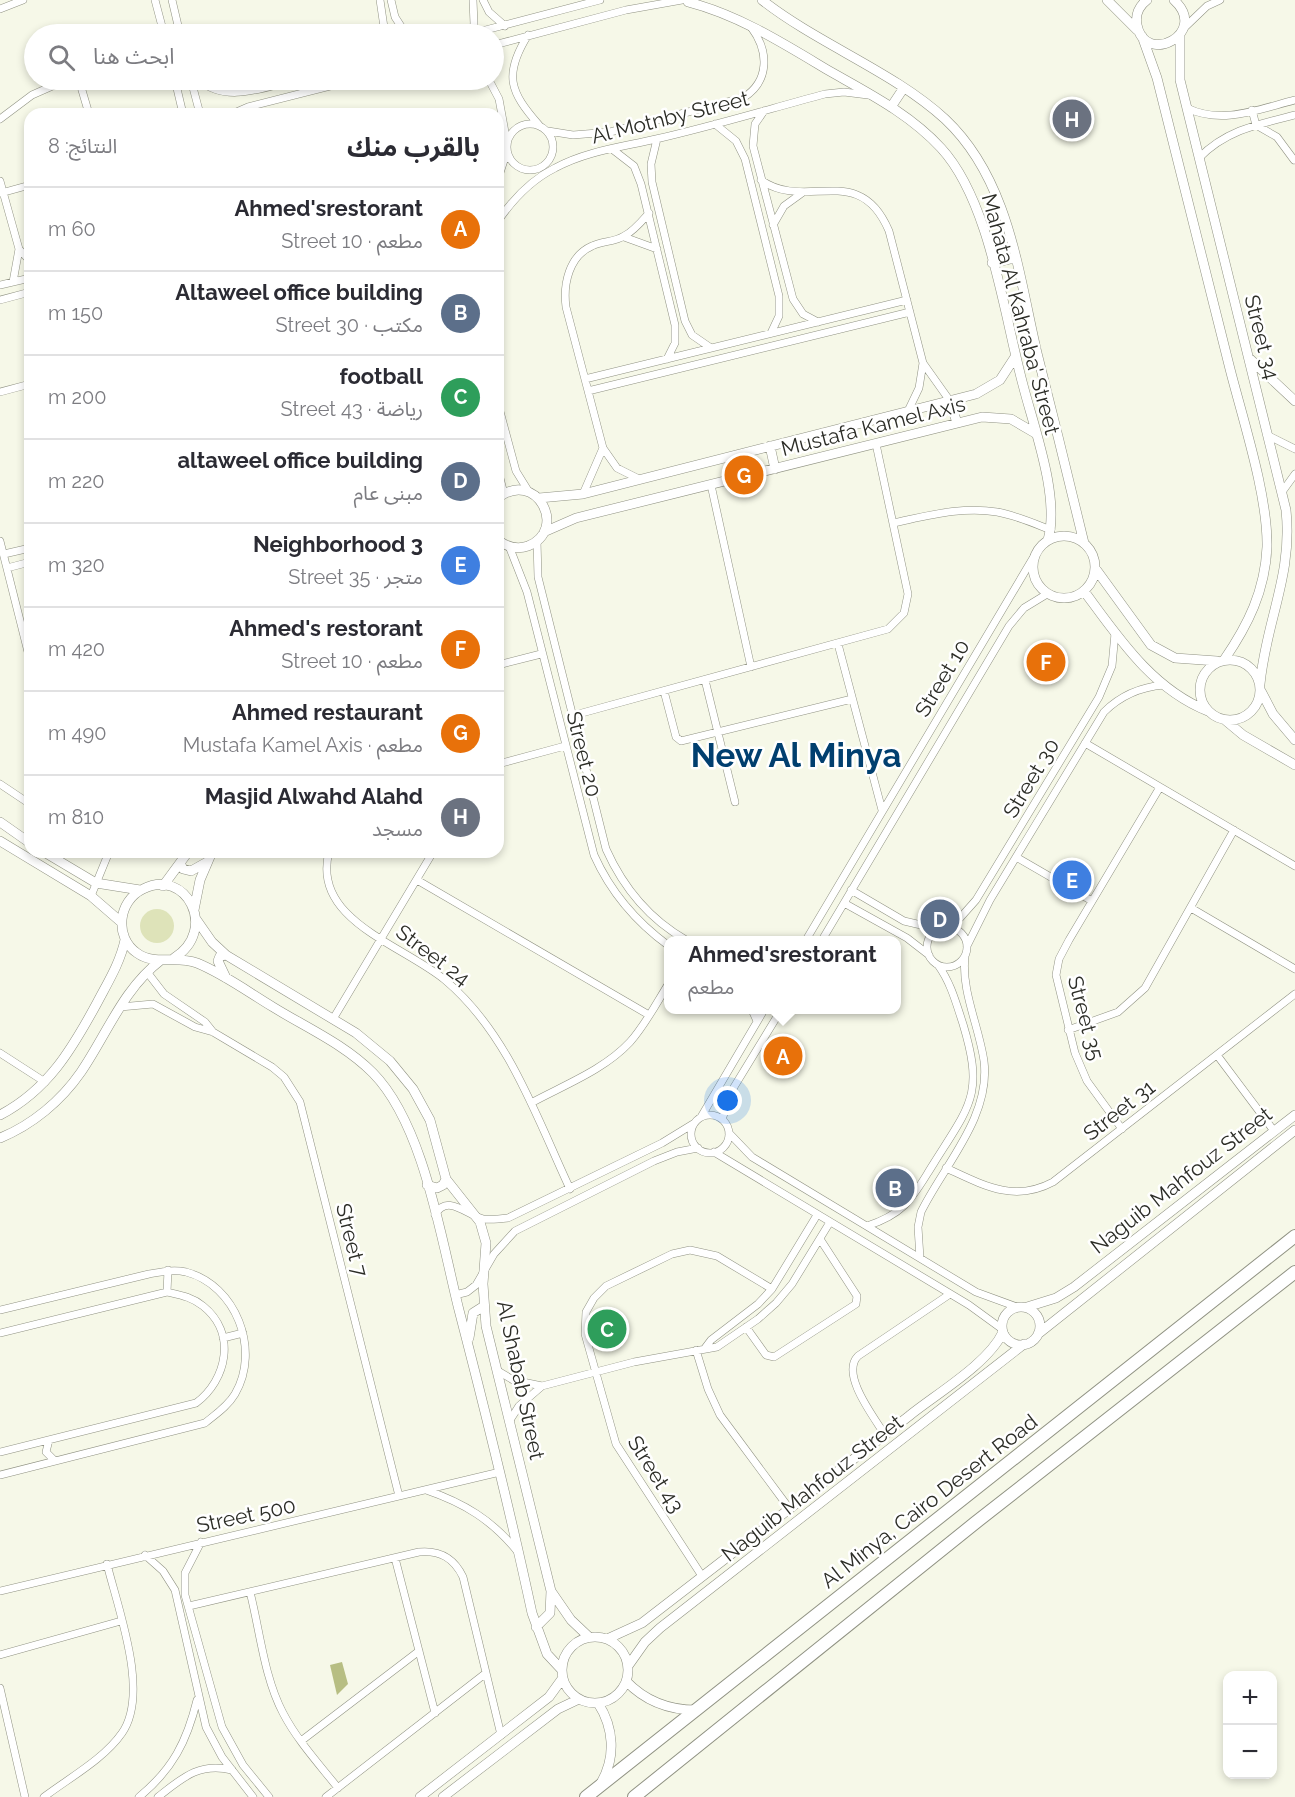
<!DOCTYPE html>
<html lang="ar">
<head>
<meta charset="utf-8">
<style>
	body { margin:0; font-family:Raleway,"Noto Sans Arabic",sans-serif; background:#f7f7f7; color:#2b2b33; direction:rtl }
	.controls { position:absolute; right:18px; bottom:18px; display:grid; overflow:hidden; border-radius:12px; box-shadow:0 3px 9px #0003 }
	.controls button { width:54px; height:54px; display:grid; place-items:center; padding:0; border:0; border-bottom:2px solid #e1e1e2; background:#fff; color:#2b2b33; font:30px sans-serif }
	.you { position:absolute; left:728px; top:1101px; width:21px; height:21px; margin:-15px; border:4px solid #fff; border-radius:50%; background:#1a73e8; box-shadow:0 0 0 9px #1a73e833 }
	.badge { display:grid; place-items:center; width:39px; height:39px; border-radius:50%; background:#db2777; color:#fff; font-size:20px; font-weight:700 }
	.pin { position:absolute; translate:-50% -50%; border:3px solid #fff; box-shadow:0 2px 6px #0006 }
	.popup { position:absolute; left:664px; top:936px; width:237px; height:78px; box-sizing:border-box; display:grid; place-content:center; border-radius:12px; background:#fff; filter:drop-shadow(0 2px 4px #0005); font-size:20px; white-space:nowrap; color:#7c7c81 }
	.popup b { font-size:22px; color:#2b2b33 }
	.popup::after { content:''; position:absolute; left:50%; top:100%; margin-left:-12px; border:12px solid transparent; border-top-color:#fff }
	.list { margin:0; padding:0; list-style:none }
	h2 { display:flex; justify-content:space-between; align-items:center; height:78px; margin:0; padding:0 24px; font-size:26px }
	h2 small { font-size:20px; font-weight:400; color:#7c7c81 }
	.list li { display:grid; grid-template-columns:39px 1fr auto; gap:18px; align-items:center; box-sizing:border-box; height:84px; padding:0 24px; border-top:2px solid #e1e1e2 }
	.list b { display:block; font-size:22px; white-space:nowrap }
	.list p { margin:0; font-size:20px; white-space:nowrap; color:#7c7c81 }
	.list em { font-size:20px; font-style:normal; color:#7c7c81 }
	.icon { flex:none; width:33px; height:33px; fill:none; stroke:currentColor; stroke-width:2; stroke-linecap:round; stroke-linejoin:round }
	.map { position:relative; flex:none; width:1295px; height:1797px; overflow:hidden; direction:ltr }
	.search { position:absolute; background:#fff; box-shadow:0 3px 9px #0003; left:24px; top:24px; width:480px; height:66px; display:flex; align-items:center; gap:15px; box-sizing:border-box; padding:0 21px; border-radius:33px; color:#7c7c81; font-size:22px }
	.panel { position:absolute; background:#fff; box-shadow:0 3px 9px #0003; left:24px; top:108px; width:480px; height:750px; border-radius:18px; direction:rtl }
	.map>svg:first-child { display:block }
</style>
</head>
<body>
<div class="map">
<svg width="1295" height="1797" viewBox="0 0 1295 1797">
	<rect width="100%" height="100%" fill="#f6f8e8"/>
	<!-- green -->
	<path fill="#dee3b9" d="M140 926a17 17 0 1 1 34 0a17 17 0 1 1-34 0Z"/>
	<!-- water -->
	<path fill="#b7be83" d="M342 1662 348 1684 337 1695 330 1665Z"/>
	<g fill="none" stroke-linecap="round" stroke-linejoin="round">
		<!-- street casing -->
		<g stroke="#909283" stroke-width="8">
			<path id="street" d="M155 0 164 34
				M172 0 180 34
				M380 0 385 34
				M391 0 395 17 406 34
				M483 0 489 12 505 26
				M0 9 23 0
				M1183 29 1207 6 1220 0
				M470 34 600 0
				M470 34 474 24 473 0
				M528 35C503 75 510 92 539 125
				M494 45 626 10 682 0
				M79 80 89 114
				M175 80 183 114
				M191 80 200 114
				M199 80C227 104 264 87 296 80
				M489 80 499 99 507 143
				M1187 108C1222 125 1259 109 1295 100
				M1252 110 1256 125 1277 137 1294 160
				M764 111 755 124 753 146 793 299 803 314 818 322
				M232 114 248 107 354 80
				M0 119 32 95 66 80
				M507 147a23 23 0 1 1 46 0a23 23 0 1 1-46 0Z
				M715 124 736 141 745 159 779 296V316L771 333
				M548 131 573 135 610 132 743 98C770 81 769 51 751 27
				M657 139 651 164 652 182 685 321 692 335 711 348
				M612 149 634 166 641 184 675 325V343L667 359
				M1199 158C1226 130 1259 124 1295 115
				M498 179 507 151
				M761 180C806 212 859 160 889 231L923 363 950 401
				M0 181 19 249 13 282
				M1 193 30 185
				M498 221C513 199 531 180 555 168 586 151 622 147 656 139 713 126 769 109 825 94L844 92 868 95
				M773 225 784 206 802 193
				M624 237 657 249
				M19 249 30 261
				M0 285 30 278
				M0 300 30 292
				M585 379 907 300
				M588 391 910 312
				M0 392 30 384
				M498 404 516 471 529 492
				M908 411 919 388 923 363
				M1269 436 1295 449
				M498 470 504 494
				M639 479 617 468 603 448 566 307C563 284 569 256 592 246 602 241 615 242 624 236 634 231 642 221 649 213
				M711 485 751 667
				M1282 492 1295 474
				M583 494 603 448
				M893 523C927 516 962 506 997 512 1015 515 1033 523 1051 530
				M0 541 30 660
				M537 541 538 577 606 849C623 887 649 919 686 940
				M509 546 527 592 594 855C611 893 636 922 669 946
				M4 554 30 548
				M7 568 30 562
				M838 644 882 810
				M498 665 541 654
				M705 680 735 802
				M664 691 676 737 681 741 852 699
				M571 716 888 629 904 613 908 594 876 444
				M1085 743 1295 866
				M498 764 565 746
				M0 784 30 804
				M329 852C311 920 403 945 445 980 508 1033 536 1116 570 1189
				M1016 857 1092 901
				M417 880 649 1015
				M851 890 904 921 938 929
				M91 896 109 852
				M844 903 907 938 929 955
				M1191 908 1295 969
				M947 927 960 918 976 900 1099 697 1112 666 1115 633
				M927 947a20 20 0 1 1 40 0a20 20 0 1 1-40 0Z
				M806 940 1033 558
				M822 940 1009 626 1024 608 1047 594
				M967 946 990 900 1104 712C1121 695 1140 687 1164 685
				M147 972 164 994 205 1022 213 1032
				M120 1007 153 1004 195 1027 213 1032 272 1067 284 1077 300 1102 399 1496
				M752 1010 757 1021
				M333 1019 433 852
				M1068 1030 1118 1012 1145 988 1234 830
				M0 1053 45 1082
				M1217 1055 1274 1131
				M531 1103C564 1085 604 1070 630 1042 646 1024 657 1002 669 983
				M691 1134a19 19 0 1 1 38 0a19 19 0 1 1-38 0Z
				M701 1117 764 1010
				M722 1119 734 1087 781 1010
				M1122 1129 1087 1081 1075 1053 1056 975 1059 959 1069 940 1160 787
				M729 1133 752 1157 976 1292 1017 1307
				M714 1152 969 1305 1002 1329
				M946 1168C983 1185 1014 1203 1053 1182L1295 994
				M435 1215C447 1193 467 1215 483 1219 492 1220 500 1219 508 1218L662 1143 693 1124
				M867 1226C907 1213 913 1196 934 1163 971 1104 984 1094 963 1024 956 1003 951 983 938 965
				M920 1258 918 1227 921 1212C944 1165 991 1117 984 1061 979 1026 961 991 965 956
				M167 1292 168 1270
				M455 1295 467 1292 476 1285 494 1254 515 1231 654 1161 677 1152 698 1148
				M0 1310 149 1274C161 1272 173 1269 186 1272 236 1285 261 1350 235 1394 228 1406 216 1414 205 1423L0 1475
				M746 1327 766 1355 774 1357 856 1304 857 1296 820 1239
				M0 1333 167 1292C180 1295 192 1297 203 1306 237 1333 227 1380 196 1403L0 1452
				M223 1338 243 1333
				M705 1348 711 1340 758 1304 772 1289 817 1215
				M696 1350 708 1389 720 1415 789 1508
				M498 1371 513 1380 542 1386
				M510 1420 519 1406 542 1386 634 1362 717 1347 758 1319 776 1303 792 1284 830 1222
				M885 1435C874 1417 840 1374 858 1356L950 1294
				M49 1440 46 1452 55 1461
				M426 1490C464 1503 492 1520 517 1551
				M201 1542 185 1573V1595L222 1727 243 1765 269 1797
				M145 1555 163 1571 175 1590 206 1727 222 1757 253 1797
				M395 1558 435 1713
				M702 1576 616 1444 585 1334 586 1312 594 1298 606 1286 672 1254 690 1250 717 1256 772 1289
				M0 1591 500 1472
				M250 1592C260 1631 264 1677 283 1713 297 1740 319 1764 338 1788
				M189 1606 419 1552C440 1550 454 1558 463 1577L501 1735
				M0 1655 121 1621
				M0 1688 25 1797
				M301 1741 419 1651
				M44 1797C69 1778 104 1759 122 1733 150 1693 118 1609 107 1564
				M139 1797C173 1769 187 1741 197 1700
				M158 1797C182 1778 199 1762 232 1770
				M326 1797 486 1673"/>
		</g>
		<!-- secondary casing -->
		<g stroke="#909283" stroke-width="10">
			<path id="secondary" d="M762 0C818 44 894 72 945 119 1009 179 1018 272 1037 353 1053 416 1069 480 1084 543
				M1107 0 1137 30
				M1147 0C1139 6 1135 15 1137 25 1145 67 1210 33 1174 0
				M688 2C738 15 781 42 826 69 866 92 909 113 941 148 990 201 1004 315 1023 385 1034 428 1060 497 1048 540
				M1180 34V80L1286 510C1293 575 1266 621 1260 684
				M1142 36 1157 78C1181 175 1205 272 1230 369 1243 420 1268 496 1267 547 1265 591 1248 625 1224 660
				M891 107 903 89
				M992 263 1014 258
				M1249 358 1295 401
				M950 401 957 423
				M770 446 775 469
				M498 498C536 468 569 530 528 546 517 550 507 547 498 540
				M539 498 583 494 976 394 1000 380 1015 357
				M544 532 576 518 982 417 1011 419 1035 433
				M1033 567a31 31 0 1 1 62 0a31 31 0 1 1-62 0Z
				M1095 568 1151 645 1175 658 1217 661
				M1084 591C1118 637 1152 689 1208 711
				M1200 690a30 30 0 1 1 60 0a30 30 0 1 1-60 0Z
				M1261 691 1273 714 1295 740
				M1225 720 1243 735 1295 765
				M0 822 30 843
				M0 841 91 896 121 922
				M44 852 96 883 140 890
				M180 863 183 869 191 871 207 862
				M163 886 188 852
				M194 910 200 880 212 852
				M196 919 212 942 226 955 356 1033 390 1061 413 1089 430 1120 446 1179 480 1222 486 1243 483 1284 486 1326 551 1591 571 1620 589 1637
				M226 955 220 956 218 961 226 978
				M174 958C219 930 186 867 143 889 118 901 114 937 137 953 155 966 176 955 197 963 224 974 248 992 273 1007 307 1028 344 1044 373 1073 424 1125 441 1239 459 1310 485 1410 510 1511 532 1613L547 1654 561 1669
				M0 1115C48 1090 72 1049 97 1003 108 982 120 963 125 940
				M0 1138C32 1125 61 1101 81 1072 107 1034 123 989 161 960
				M427 1185 437 1188 443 1185 446 1179
				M1002 1326a19 19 0 1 1 38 0a19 19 0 1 1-38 0Z
				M1027 1307 1056 1298 1074 1287 1295 1115
				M1038 1334 1295 1130
				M469 1338 473 1313 484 1306
				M536 1627 550 1613 551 1591
				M562 1670a33 33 0 1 1 66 0a33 33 0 1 1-66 0Z
				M607 1639 642 1623C731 1554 820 1486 909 1416 936 1394 988 1364 1003 1332
				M628 1666 645 1642 660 1628 1024 1344
				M626 1681C645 1701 668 1710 696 1710
				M598 1703C614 1728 616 1757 601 1783
				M420 1797 549 1697 562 1679
				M443 1797 558 1709 579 1699"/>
		</g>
		<!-- highway casing -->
		<g stroke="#909283" stroke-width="14">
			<path id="highway" d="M586 1797 1295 1236
				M634 1797 975 1523 1295 1272"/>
		</g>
		<!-- street -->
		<use href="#street" stroke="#fff" stroke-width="7"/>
		<!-- secondary -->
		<use href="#secondary" stroke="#fff" stroke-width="9"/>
		<!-- highway -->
		<use href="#highway" stroke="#fff" stroke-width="12"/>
	</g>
	<g text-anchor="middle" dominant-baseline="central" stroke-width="5" stroke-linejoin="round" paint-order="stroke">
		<!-- street labels -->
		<g font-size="21" fill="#2c2d27" stroke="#fff">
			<text transform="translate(670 117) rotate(-14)">Al Motnby Street</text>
			<text transform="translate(1021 314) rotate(75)">Mahata Al Kahraba' Street</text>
			<text transform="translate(1262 337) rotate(76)">Street 34</text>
			<text transform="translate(873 426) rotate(-14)">Mustafa Kamel Axis</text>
			<text transform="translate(942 678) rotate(-59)">Street 10</text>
			<text transform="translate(584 754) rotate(76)">Street 20</text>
			<text transform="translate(1031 778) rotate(-59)">Street 30</text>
			<text transform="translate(433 955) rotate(37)">Street 24</text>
			<text transform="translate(1086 1018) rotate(75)">Street 35</text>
			<text transform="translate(1119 1110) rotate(-38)">Street 31</text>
			<text transform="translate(1181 1180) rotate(-38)">Naguib Mahfouz Street</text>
			<text transform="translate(352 1240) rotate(76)">Street 7</text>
			<text transform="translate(521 1380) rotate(78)">Al Shabab Street</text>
			<text transform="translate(656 1474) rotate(58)">Street 43</text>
			<text transform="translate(812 1488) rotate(-38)">Naguib Mahfouz Street</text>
			<text transform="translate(929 1501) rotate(-38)">Al Minya, Cairo Desert Road</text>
			<text transform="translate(246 1515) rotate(-12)">Street 500</text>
		</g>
		<!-- town labels -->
		<g font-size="33" font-weight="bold" fill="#013f6f" stroke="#fff">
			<text x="796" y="755">New Al Minya</text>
		</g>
	</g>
</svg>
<div class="controls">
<button>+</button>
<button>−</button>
</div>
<div class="you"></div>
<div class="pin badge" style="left:783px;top:1056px;background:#e8710a">A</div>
<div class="popup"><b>Ahmed'srestorant</b>مطعم</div>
<div class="pin badge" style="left:895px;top:1188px;background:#5c6f8a">B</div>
<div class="pin badge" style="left:607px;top:1329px;background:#2e9e5b">C</div>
<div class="pin badge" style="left:940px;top:919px;background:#5c6f8a">D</div>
<div class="pin badge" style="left:1072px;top:880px;background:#3f7fe0">E</div>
<div class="pin badge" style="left:1046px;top:662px;background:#e8710a">F</div>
<div class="pin badge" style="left:744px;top:475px;background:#e8710a">G</div>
<div class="pin badge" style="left:1072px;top:119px;background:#6b7280">H</div>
<div class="search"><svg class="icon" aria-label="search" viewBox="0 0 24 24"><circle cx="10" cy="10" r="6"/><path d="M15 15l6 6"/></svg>ابحث هنا</div>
<section class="panel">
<h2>بالقرب منك<small>النتائج: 8</small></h2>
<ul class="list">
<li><span class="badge" style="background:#e8710a">A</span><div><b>Ahmed'srestorant</b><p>مطعم · Street 10</p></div><em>60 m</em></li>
<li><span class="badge" style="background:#5c6f8a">B</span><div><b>Altaweel office building</b><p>مكتب · Street 30</p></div><em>150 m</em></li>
<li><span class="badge" style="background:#2e9e5b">C</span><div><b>football</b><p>رياضة · Street 43</p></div><em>200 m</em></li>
<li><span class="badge" style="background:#5c6f8a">D</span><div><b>altaweel office building</b><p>مبنى عام</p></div><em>220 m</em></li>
<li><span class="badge" style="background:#3f7fe0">E</span><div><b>Neighborhood 3</b><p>متجر · Street 35</p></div><em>320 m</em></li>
<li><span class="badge" style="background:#e8710a">F</span><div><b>Ahmed's restorant</b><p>مطعم · Street 10</p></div><em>420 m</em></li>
<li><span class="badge" style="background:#e8710a">G</span><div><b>Ahmed restaurant</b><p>مطعم · Mustafa Kamel Axis</p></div><em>490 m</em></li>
<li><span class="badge" style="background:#6b7280">H</span><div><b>Masjid Alwahd Alahd</b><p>مسجد</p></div><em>810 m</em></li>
</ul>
</section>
</div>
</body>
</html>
